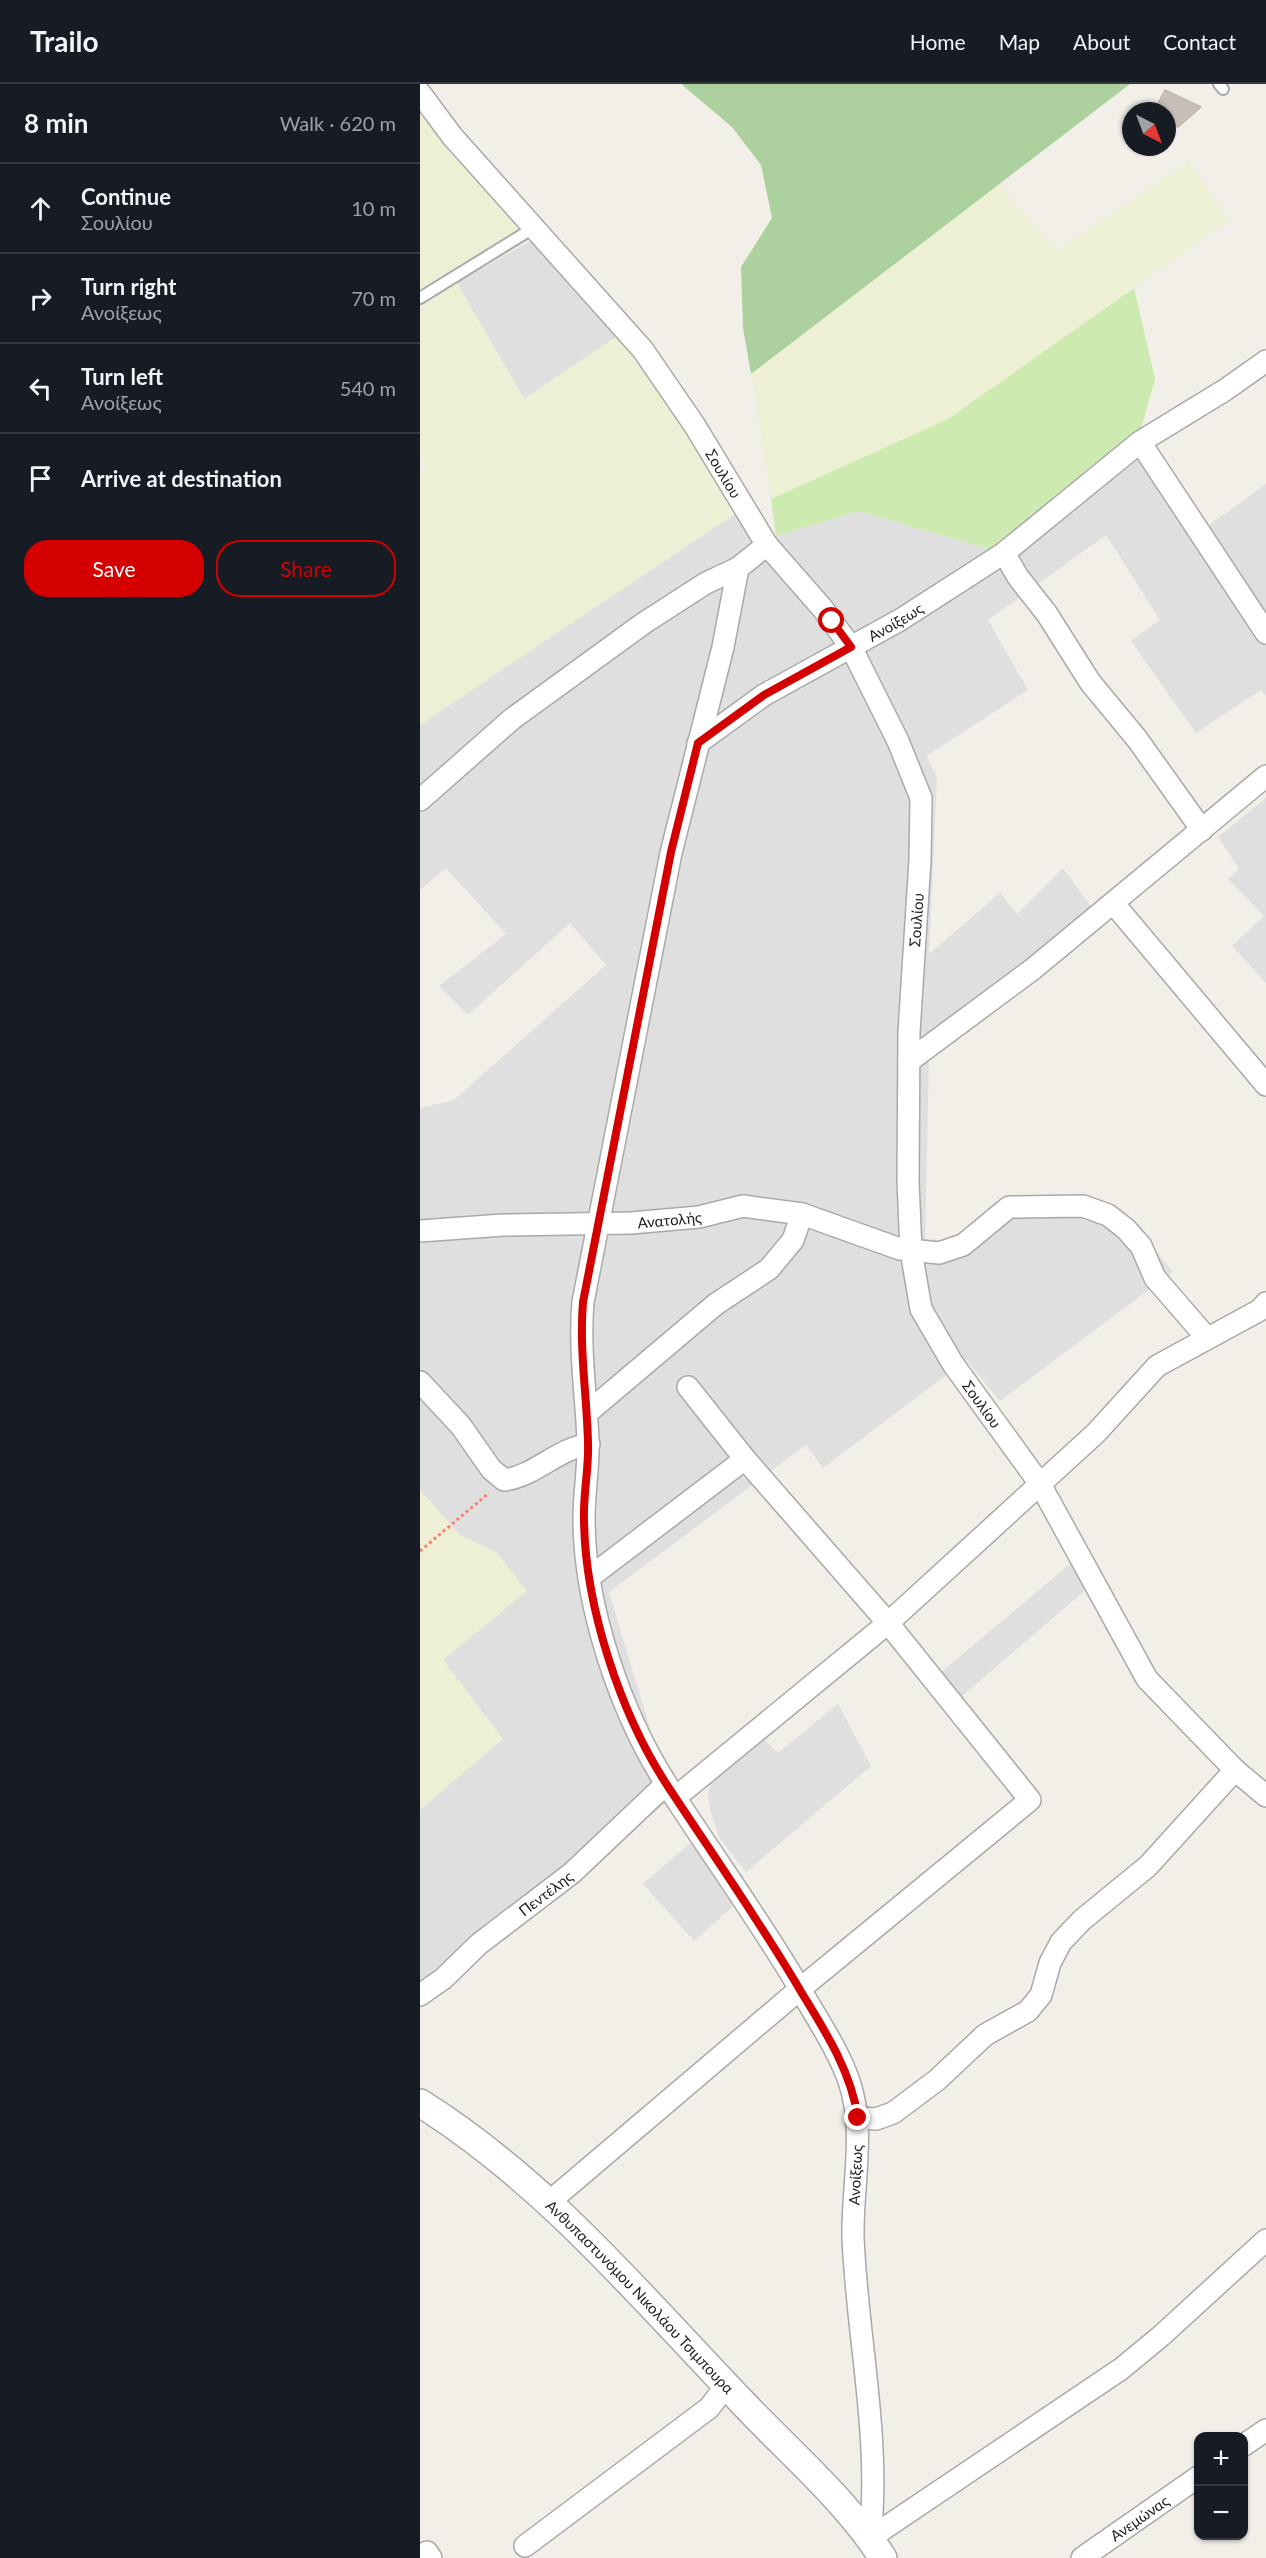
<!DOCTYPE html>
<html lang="en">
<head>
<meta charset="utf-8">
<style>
	body { margin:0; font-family:Lato,sans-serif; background:#20242c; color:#f1f3f6 }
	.controls { position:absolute; right:18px; bottom:18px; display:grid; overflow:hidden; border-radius:12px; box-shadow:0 2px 4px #0004 }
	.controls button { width:54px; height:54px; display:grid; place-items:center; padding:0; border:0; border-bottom:2px solid #363941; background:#171b24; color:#f1f3f6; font:30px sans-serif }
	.compass { position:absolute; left:702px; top:18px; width:54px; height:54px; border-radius:50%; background:#171b24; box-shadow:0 2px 4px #0004; rotate:138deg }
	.stop { position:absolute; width:18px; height:18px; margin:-14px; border:4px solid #d40000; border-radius:50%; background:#fff }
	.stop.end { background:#d40000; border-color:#fff; box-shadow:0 2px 6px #0008 }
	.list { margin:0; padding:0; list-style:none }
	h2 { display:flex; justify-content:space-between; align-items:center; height:78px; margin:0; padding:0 24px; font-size:26px }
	h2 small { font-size:20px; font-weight:400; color:#9ea1a6 }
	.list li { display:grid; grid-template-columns:39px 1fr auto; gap:18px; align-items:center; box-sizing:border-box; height:90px; padding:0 24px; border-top:2px solid #363941 }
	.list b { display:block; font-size:22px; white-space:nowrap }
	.list p { margin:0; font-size:20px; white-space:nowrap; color:#9ea1a6 }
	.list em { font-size:20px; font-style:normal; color:#9ea1a6 }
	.actions { display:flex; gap:12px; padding:18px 24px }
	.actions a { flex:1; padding:14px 0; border:2px solid #d40000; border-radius:24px; text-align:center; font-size:21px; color:#d40000 }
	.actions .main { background:#d40000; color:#fff }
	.icon { flex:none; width:33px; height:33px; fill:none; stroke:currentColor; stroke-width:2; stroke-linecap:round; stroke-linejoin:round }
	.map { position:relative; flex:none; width:846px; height:2474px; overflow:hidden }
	header { display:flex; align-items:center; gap:36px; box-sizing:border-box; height:84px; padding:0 30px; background:#171b24; border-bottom:2px solid #363941 }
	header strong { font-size:28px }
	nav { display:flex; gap:33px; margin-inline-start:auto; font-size:21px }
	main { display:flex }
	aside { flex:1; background:#171b24 }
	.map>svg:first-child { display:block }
</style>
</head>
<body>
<header>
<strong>Trailo</strong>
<nav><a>Home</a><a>Map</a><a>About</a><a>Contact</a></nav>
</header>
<main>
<aside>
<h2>8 min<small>Walk · 620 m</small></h2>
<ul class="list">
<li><svg class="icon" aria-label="ahead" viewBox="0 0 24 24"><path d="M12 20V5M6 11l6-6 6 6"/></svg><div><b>Continue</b><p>Σουλίου</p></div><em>10 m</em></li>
<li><svg class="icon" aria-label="right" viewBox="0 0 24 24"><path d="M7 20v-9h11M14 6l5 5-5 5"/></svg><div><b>Turn right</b><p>Ανοίξεως</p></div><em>70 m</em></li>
<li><svg class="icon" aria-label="left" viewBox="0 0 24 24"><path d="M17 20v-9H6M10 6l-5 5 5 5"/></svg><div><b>Turn left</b><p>Ανοίξεως</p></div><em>540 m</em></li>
<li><svg class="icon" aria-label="arrive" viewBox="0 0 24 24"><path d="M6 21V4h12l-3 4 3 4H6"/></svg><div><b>Arrive at destination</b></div></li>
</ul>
<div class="actions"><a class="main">Save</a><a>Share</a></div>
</aside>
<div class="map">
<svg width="846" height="2474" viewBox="0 0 846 2474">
	<rect width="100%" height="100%" fill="#f2efe9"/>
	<!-- residential -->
	<path fill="#e0dfdf" d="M114 155 199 251 104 315 37 199Z
		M720 348 785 444 846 400V612L841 606 776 649 711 557 740 536 686 451 568 536 608 606 506 672 517 693 509 870 580 809 597 830 643 784 683 839 509 975 505 1155 530 1157 633 1114 724 1152 753 1188 580 1317 546 1276 403 1384 386 1361 189 1508 233 1655 261 1706 0 1922V1726L82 1655 22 1576 76 1468 41 1452 0 1408V1024L34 1016 186 881 150 839 48 931 19 902 86 850 26 784 0 806V641L319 427 336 458 439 427 572 466Z
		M846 714V899L812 862 844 832 808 795 819 785 798 753Z
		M655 1476 669 1503 534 1619 515 1593Z
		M418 1620 451 1682 326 1788 300 1755 290 1726 288 1710 292 1695 342 1654 358 1669Z
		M275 1755 316 1815 310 1825 274 1857 223 1800Z"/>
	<!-- farmland -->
	<path fill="#eef0d5" d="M0 21 103 142 0 206Z
		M769 77 809 136 528 335 351 415 331 290 578 99 637 167Z
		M37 199 104 315 199 251 221 274 319 427 0 641V385L5 382 0 372V224Z
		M0 1406 41 1452 76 1468 107 1507 23 1576 83 1655 0 1726Z"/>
	<!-- grass -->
	<path fill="#cdebb0" d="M714 204 735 295 720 348 572 466 439 427 356 452 351 415 528 335Z"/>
	<!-- forest -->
	<path fill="#add19e" d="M261 0H710L331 290 323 244 321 183 352 134 341 81 312 43Z"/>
	<!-- building -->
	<path fill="#c7bfb8" stroke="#c4b6ab" stroke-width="1.5" d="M745 6 781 23 758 43 747 37V27H734Z"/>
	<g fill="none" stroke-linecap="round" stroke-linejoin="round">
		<!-- service casing -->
		<g stroke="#a9a9a9" stroke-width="14">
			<path id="service" d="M799 0 803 5
				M0 214 115 143"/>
		</g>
		<!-- minor casing -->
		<g stroke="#a9a9a9" stroke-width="24">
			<g id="minor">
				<path id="s1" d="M0 9 32 52 223 266 275 342 347 461 403 525 431 563 478 657 501 714 500 776 489 948 488 1097 491 1167 501 1225 533 1280 620 1400 727 1595 815 1686 846 1712"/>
				<path d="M720 358 846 549"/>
				<path d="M584 469 598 493 627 530 670 598 717 655 782 746"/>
				<path d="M318 484 303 563 251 769 163 1218C159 1265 166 1310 168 1356 169 1382 164 1408 164 1434 164 1521 200 1628 247 1701 292 1771 341 1838 383 1910 399 1938 418 1966 429 1997 446 2047 432 2101 433 2153 437 2253 461 2353 450 2454"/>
				<path id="s2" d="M278 659 344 611 480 536 584 469 720 358 805 306 846 277"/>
				<path d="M0 716 92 635 224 539 286 499 318 484 347 461"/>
				<path d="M694 820 846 1001"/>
				<path d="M489 977 613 885 846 692"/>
				<path id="s3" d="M0 1147 83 1141 211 1139 279 1133 323 1122 382 1130 480 1165 519 1169 543 1161 589 1123 663 1122 688 1131 706 1145 721 1162 735 1194 787 1254"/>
				<path d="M0 1298 41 1342 71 1385 84 1396C115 1392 137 1365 169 1360"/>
				<path d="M167 1329 296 1220 349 1185 373 1156 382 1130"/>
				<path d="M170 1493 325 1375 268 1303"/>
				<path d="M256 1713 468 1539 325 1375"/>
				<path id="s4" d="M0 1911 23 1895 59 1860 152 1789 246 1700"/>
				<path d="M438 2034 456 2035 473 2029 517 1996 565 1951 608 1927 621 1911 630 1879 641 1858 662 1836 728 1782 815 1686"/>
				<path d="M128 2119 380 1905 610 1716 468 1539 676 1349 737 1282 840 1226 846 1219"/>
				<path d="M824 2361 846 2346"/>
				<path d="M450 2454 701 2285 741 2252 846 2156"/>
				<path d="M105 2462 289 2324 306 2302"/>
				<path d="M7 2468 11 2474"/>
				<path id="s5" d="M662 2474 778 2393"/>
			</g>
		</g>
		<!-- tertiary casing -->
		<g stroke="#a9a9a9" stroke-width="30">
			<g id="tertiary">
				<path id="s6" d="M0 2019C125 2097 222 2214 323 2319 370 2369 426 2416 463 2474"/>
			</g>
		</g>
		<!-- path -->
		<path stroke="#fa8072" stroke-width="3" stroke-dasharray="3 3" stroke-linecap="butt" d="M0 1467 69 1409"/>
		<!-- service -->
		<use href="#service" stroke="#fff" stroke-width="10"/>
		<!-- minor -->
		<use href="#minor" stroke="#fff" stroke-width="21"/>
		<!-- tertiary -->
		<use href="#tertiary" stroke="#fff" stroke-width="27"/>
	</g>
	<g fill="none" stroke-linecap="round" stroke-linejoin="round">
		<!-- route -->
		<path stroke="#d40000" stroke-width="8" d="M412 537 431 563 344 611 278 659 251 768 163 1218C159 1266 167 1312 168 1359 169 1385 163 1410 164 1436 165 1522 200 1629 247 1701 293 1771 341 1839 383 1911 407 1950 431 1988 438 2034"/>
	</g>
	<g text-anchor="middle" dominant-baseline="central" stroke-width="4.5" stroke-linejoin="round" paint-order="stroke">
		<!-- street labels -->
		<g font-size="15" fill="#222" stroke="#fff">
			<text stroke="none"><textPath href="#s1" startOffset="488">Σουλίου</textPath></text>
			<text stroke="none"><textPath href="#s2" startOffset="232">Ανοίξεως</textPath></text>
			<text transform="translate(496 836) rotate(-86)">Σουλίου</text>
			<text stroke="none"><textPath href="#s3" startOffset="250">Ανατολής</textPath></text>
			<text stroke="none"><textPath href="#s1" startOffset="1496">Σουλίου</textPath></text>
			<text stroke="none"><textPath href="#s4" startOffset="162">Πεντέλης</textPath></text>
			<text transform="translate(435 2091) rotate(-87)">Ανοίξεως</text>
			<text stroke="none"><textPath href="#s6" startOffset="294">Ανθυπαστυνόμου Νικολάου Τσιμπουρα</textPath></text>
			<text stroke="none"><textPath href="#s5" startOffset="70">Ανεμώνας</textPath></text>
		</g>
	</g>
</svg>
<div class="controls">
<button>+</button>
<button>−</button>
</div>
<svg class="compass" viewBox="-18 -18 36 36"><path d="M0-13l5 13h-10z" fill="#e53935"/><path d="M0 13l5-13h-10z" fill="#9ea1a6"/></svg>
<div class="stop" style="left:412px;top:537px"></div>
<div class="stop end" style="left:438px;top:2034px"></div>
</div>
</main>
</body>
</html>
